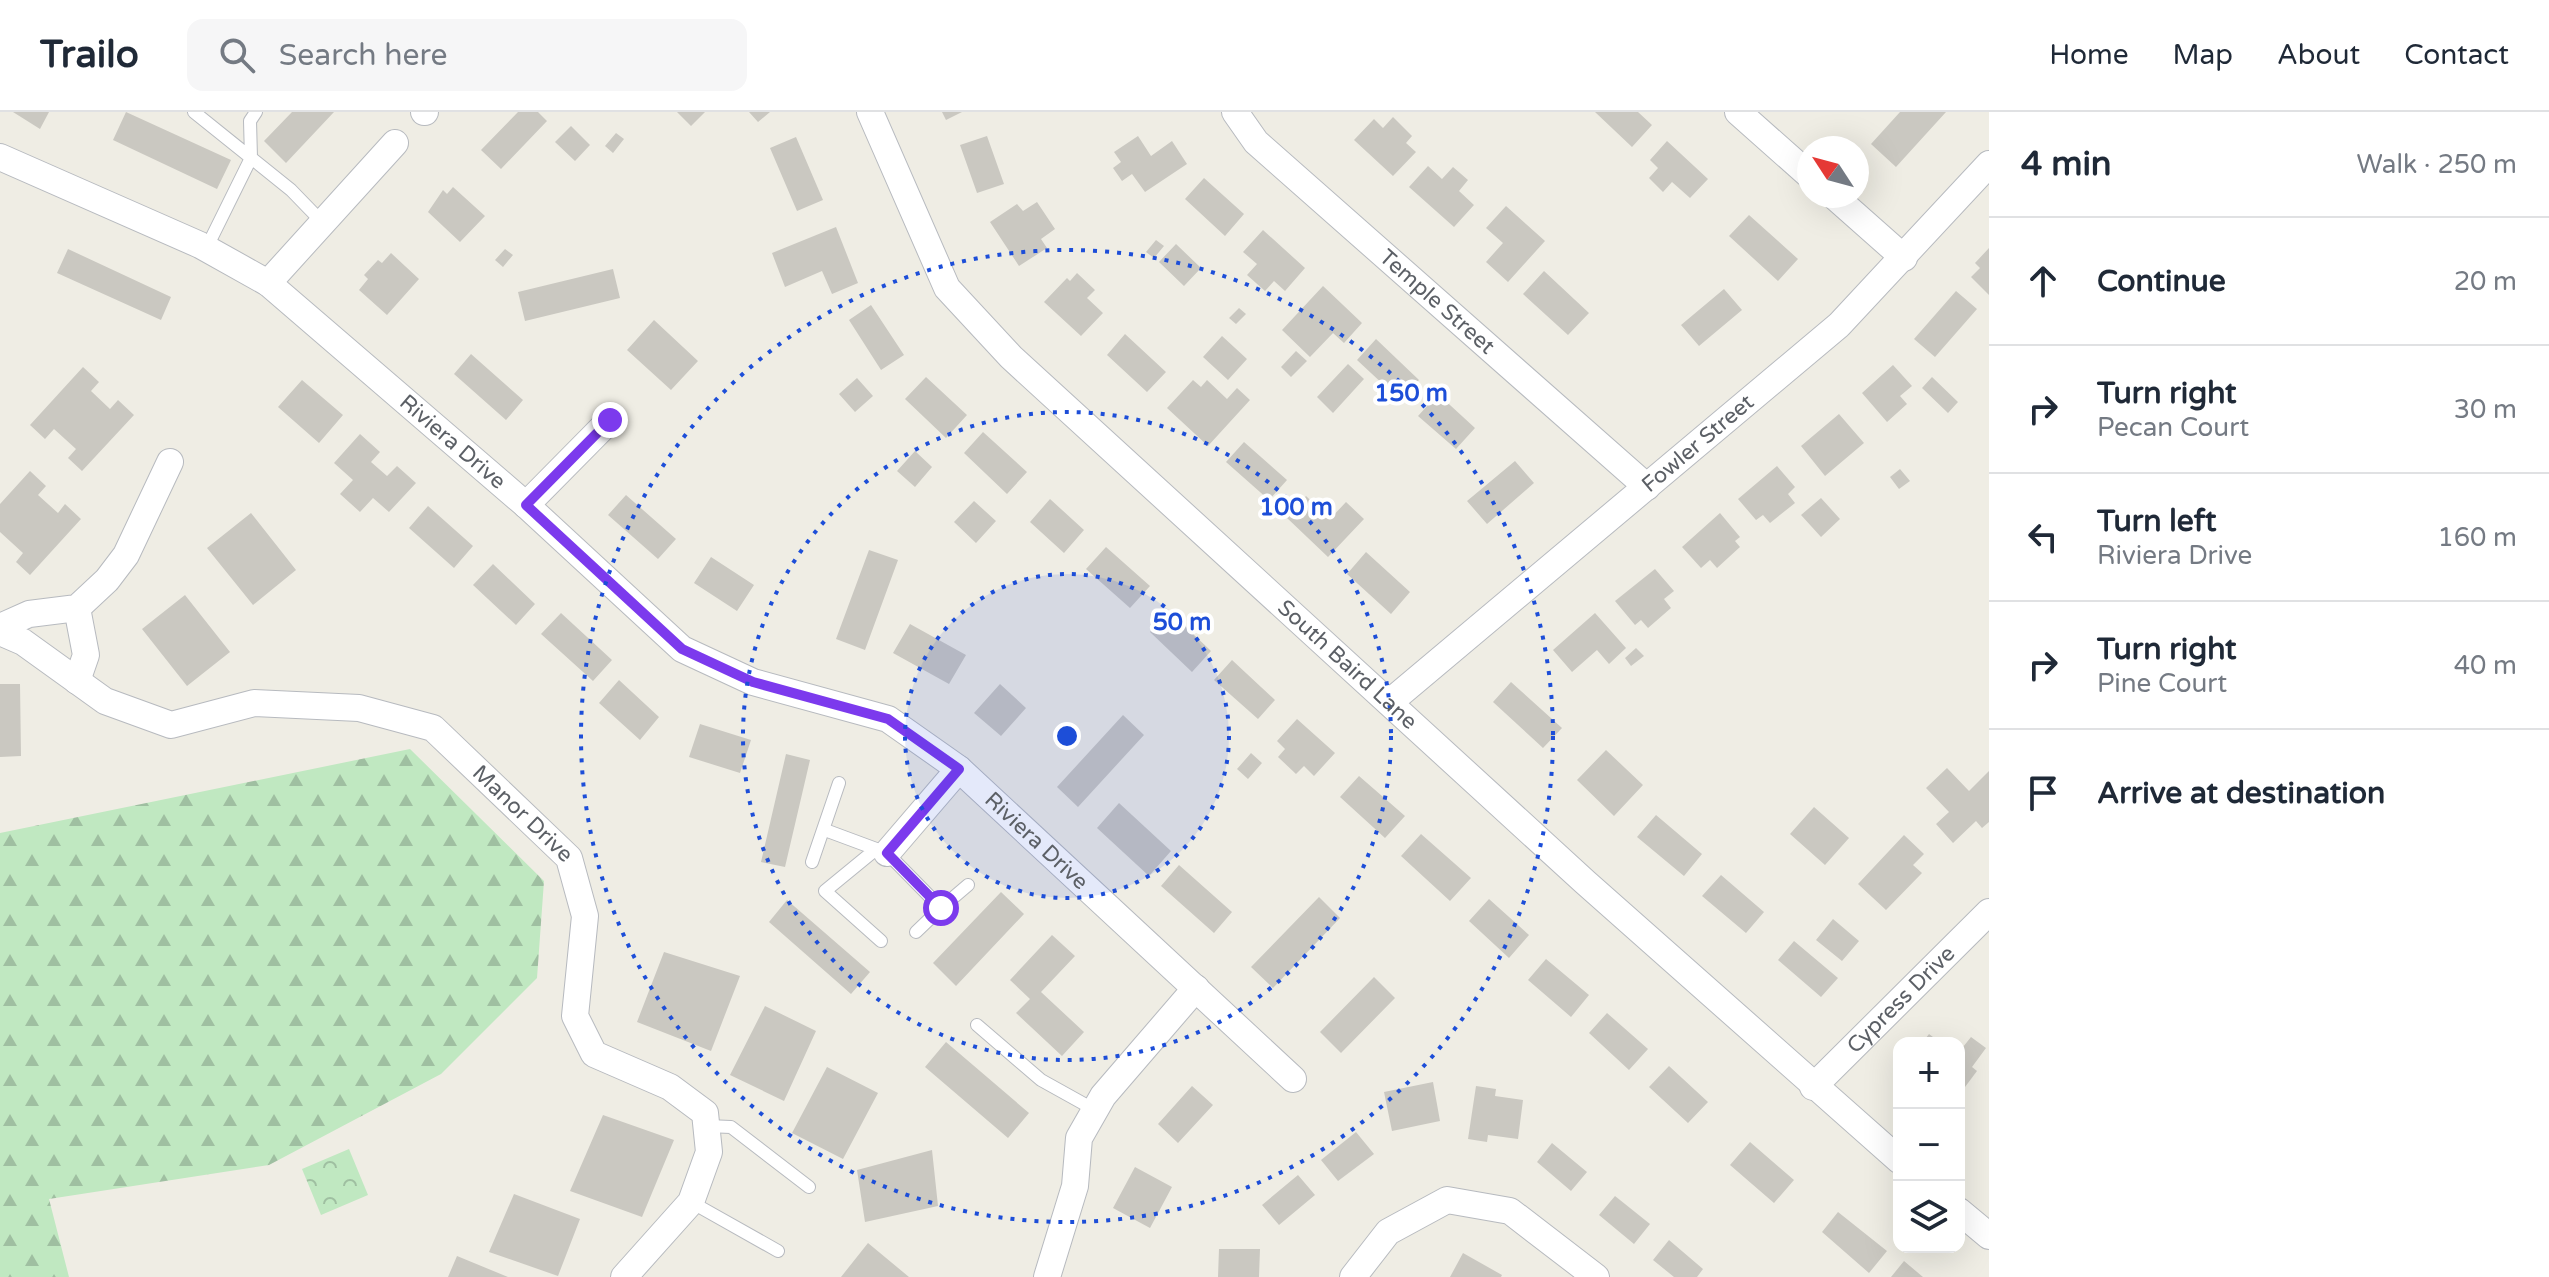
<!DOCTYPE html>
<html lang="en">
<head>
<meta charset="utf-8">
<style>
	body { margin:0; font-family:"Varela Round",sans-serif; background:#f6f6f7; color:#1f2937 }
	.controls { position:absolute; right:24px; bottom:24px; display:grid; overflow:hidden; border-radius:16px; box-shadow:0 8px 32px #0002 }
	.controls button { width:72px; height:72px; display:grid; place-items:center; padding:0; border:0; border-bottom:2px solid #e0e1e3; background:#fff; color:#1f2937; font:40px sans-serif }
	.compass { position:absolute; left:1797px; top:24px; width:72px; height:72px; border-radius:50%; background:#fff; box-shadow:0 8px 32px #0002; rotate:306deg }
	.stop { position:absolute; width:24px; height:24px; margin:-18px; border:6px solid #7c3aed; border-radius:50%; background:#fff }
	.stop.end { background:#7c3aed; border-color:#fff; box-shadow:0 2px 8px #0008 }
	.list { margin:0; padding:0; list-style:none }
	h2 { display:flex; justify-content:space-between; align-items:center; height:104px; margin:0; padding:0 32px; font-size:34px }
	h2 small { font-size:26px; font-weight:400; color:#747a83 }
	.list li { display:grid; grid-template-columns:52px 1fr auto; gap:24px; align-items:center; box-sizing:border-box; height:128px; padding:0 32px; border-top:2px solid #e0e1e3 }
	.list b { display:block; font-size:30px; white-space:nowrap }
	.list p { margin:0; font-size:26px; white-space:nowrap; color:#747a83 }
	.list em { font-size:26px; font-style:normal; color:#747a83 }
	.icon { flex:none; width:44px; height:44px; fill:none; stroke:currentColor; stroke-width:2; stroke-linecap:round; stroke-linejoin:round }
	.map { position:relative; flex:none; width:1989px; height:1165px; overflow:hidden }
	header { display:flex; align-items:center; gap:48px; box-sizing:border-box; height:112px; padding:0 40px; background:#fff; border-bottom:2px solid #e0e1e3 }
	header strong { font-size:38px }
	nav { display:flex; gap:44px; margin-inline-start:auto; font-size:28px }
	.search { width:560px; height:72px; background:#f6f6f7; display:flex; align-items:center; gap:20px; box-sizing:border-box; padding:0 28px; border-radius:16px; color:#747a83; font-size:30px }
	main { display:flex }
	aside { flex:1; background:#fff }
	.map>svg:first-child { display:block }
</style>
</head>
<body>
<header>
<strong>Trailo</strong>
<div class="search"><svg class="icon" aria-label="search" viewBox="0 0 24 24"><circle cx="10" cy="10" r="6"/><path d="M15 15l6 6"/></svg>Search here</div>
<nav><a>Home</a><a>Map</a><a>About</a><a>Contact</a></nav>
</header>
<main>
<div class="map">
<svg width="1989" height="1165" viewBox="0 0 1989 1165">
	<defs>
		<pattern id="forest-firs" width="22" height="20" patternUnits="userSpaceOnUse" patternTransform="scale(2)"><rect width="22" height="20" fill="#c0e8c1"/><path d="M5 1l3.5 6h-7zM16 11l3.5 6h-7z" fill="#9fbfa1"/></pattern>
		<pattern id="park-crowns" width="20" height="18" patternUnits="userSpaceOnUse" patternTransform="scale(2)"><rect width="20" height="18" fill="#c0e8c1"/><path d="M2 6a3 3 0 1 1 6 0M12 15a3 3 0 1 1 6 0" fill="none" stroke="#9fbfa1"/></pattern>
	</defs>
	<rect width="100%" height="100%" fill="#efede4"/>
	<!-- forest -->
	<path fill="url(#forest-firs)" d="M410 637 544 769 537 866 441 962 269 1053 49 1087 69 1165H0V721Z"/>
	<!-- park -->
	<path fill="url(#park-crowns)" d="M349 1037 368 1083 321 1103 302 1057Z"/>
	<!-- building -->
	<path fill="#cac8c1" d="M13 0H49L40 17Z
		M126 0 231 48 217 77 113 28Z
		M292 0H334L286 51 264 29Z
		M518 0H538L547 9 501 57 481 38Z
		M677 0H705L691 14Z
		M749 0H770L758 10Z
		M942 0H962L946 8Z
		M1595 0H1638L1652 13 1632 35Z
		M1900 0H1946L1896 55 1871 32Z
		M1393 5 1412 24 1406 31 1416 40 1393 64 1354 28 1374 7 1383 16Z
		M571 14 590 33 575 49 555 30Z
		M616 21 624 27 613 41 605 34Z
		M987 24 1004 72 977 81 960 33Z
		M1138 24 1151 44 1172 29 1187 52 1145 80 1132 62 1122 69 1113 56 1121 50 1114 40Z
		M796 25 823 88 797 99 770 36Z
		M1667 29 1708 67 1690 86 1672 70 1663 80 1649 66 1658 56 1650 48Z
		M1428 54 1442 67 1453 55 1468 68 1459 79 1474 93 1454 115 1409 75Z
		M1204 66 1244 102 1225 124 1185 87Z
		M453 75 485 104 460 130 428 100 443 78 447 82Z
		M1037 90 1055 117 1041 127 1047 136 1019 154 990 110 1017 92 1023 99Z
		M1506 94 1545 129 1508 170 1486 150 1503 131 1486 116Z
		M1749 103 1798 147 1778 169 1729 124Z
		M836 115 858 171 832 182 822 159 785 175 772 141Z
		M1263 118 1305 156 1285 179 1274 169 1265 179 1247 163 1257 152 1243 140Z
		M1156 128 1164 134 1154 146 1146 140Z
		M1176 132 1201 156 1184 174 1159 150Z
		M1989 136V183L1971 165 1980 156 1975 151Z
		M68 137 171 185 161 208 57 161Z
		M505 137 513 143 503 155 495 148Z
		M391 141 419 167 387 203 359 178 368 167 364 163 378 148 382 151Z
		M613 157 620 186 525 209 518 180Z
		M1544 159 1589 201 1568 223 1523 182Z
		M1077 161 1095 178 1087 186 1103 201 1081 224 1044 190 1067 166 1070 169Z
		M1323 174 1362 211 1344 231 1333 221 1310 245 1282 218Z
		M1724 177 1742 198 1699 234 1681 213Z
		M1956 179 1977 197 1935 245 1914 227Z
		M871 193 904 243 881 258 849 208Z
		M1239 196 1246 202 1236 212 1229 206Z
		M654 208 698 249 671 278 627 238Z
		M1125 222 1166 260 1147 280 1107 243Z
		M1222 224 1247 247 1228 268 1203 245Z
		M1376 227 1419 268 1400 288 1357 248Z
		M1296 239 1307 249 1291 265 1281 255Z
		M471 242 523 288 506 308 454 262Z
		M1348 252 1364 267 1333 301 1317 285Z
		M1893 253 1912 274 1900 284 1907 292 1887 310 1862 281Z
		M83 255 99 270 91 279 110 297 118 288 134 303 82 359 68 346 76 337 54 317 45 327 30 313Z
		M926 265 967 303 946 326 905 287Z
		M1932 265 1958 290 1948 301 1922 276Z
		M857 266 873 284 855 300 839 282Z
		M302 268 343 303 319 331 278 295Z
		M1193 268 1201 275 1207 268 1227 287 1237 276 1250 288 1208 334 1167 296Z
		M1438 282 1475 316 1456 337 1418 304Z
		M1839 302 1864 331 1825 364 1801 334Z
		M983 320 1027 360 1007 382 964 341Z
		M360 322 380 340 371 350 387 364 397 354 416 371 389 400 373 386 360 400 340 382 353 368 334 351Z
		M1244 330 1287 368 1269 388 1226 350Z
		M915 339 932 355 915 375 897 359Z
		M1515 349 1534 371 1487 412 1467 389Z
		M1777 354 1795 375 1788 382 1795 391 1770 411 1763 403 1756 408 1738 387Z
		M1900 357 1910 369 1899 377 1890 365Z
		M30 359 46 374 38 383 58 401 65 392 81 407 30 463 16 450 23 441 0 420V392Z
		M626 383 676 427 658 447 608 403Z
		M1306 384 1330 407 1346 390 1364 407 1328 445 1286 405Z
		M1821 386 1840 407 1821 425 1801 403Z
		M1050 387 1084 418 1064 441 1030 410Z
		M974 389 996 409 976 431 954 410Z
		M428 394 473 434 454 456 409 416Z
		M251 401 296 458 253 493 207 436Z
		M1720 401 1740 425 1735 429 1740 435 1717 456 1710 448 1701 456 1682 435Z
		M1106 435 1150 474 1130 496 1086 457Z
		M869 438 898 448 865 538 836 527Z
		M1366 440 1410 480 1391 502 1347 462Z
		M711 445 754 473 737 499 694 471Z
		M493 452 535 492 516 513 473 473Z
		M1655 457 1674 479 1664 487 1671 496 1648 516 1641 508 1635 513 1615 489Z
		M185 483 230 540 187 574 142 517Z
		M1169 499 1211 539 1192 560 1150 520Z
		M561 501 612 548 593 569 541 522Z
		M1595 501 1626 536 1609 552 1597 538 1572 560 1553 538Z
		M910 512 966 543 949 572 893 541Z
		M1636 536 1644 544 1631 554 1625 546Z
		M1232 548 1275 588 1258 607 1214 568Z
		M619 568 659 605 640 628 599 591Z
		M1511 570 1562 616 1543 636 1493 590Z
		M0 572H20L21 644 0 645Z
		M1000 572 1026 596 1001 624 974 601Z
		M1123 603 1144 623 1078 695 1057 675Z
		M1297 607 1335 641 1314 664 1304 654 1296 662 1278 645 1285 637 1277 629Z
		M700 612 751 628 740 661 689 645Z
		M1606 638 1643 673 1614 704 1577 668Z
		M1251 641 1262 651 1248 667 1237 657Z
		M786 642 810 648 785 755 761 750Z
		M1947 656 1969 679 1989 659V710L1982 716 1976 709 1953 731 1936 712 1949 700 1926 676Z
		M1359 664 1405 704 1385 726 1340 685Z
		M1119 691 1171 739 1149 764 1097 716Z
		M1814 695 1849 726 1825 753 1790 722Z
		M1656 703 1702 742 1684 764 1637 725Z
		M1421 722 1471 766 1450 789 1401 744Z
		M1904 723 1924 742 1913 753 1922 761 1886 798 1858 772Z
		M1179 753 1232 800 1214 821 1161 774Z
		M1721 763 1764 800 1746 821 1702 784Z
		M1001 780 1024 802 956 874 933 851Z
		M1319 785 1340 806 1273 876 1251 855Z
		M1489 787 1529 823 1509 846 1469 809Z
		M787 788 870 860 851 882 769 810Z
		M1833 807 1859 829 1842 849 1816 828Z
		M1052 823 1075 844 1041 880 1084 920 1062 944 1016 901 1030 887 1010 868Z
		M1794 829 1838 866 1821 885 1778 848Z
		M664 840 740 864 711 939 637 910Z
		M1546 847 1589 883 1571 905 1528 868Z
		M1374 865 1395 886 1341 941 1320 920Z
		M765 894 816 919 784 989 730 963Z
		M1607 901 1648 937 1629 958 1589 921Z
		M1929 922 1941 931H1922Z
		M1971 925 1986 936 1972 955 1977 959 1959 983V940Z
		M946 930 1029 1001 1008 1026 925 955Z
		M1669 954 1708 990 1688 1011 1649 975Z
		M827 955 878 981 843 1047 792 1021Z
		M1433 970 1440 1009 1392 1019 1384 980Z
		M1192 974 1213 993 1178 1031 1158 1012Z
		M1476 974 1496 977 1495 984 1523 988 1518 1027 1488 1023 1487 1030 1468 1027Z
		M603 1003 674 1028 642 1105 570 1079Z
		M1356 1020 1374 1042 1338 1069 1321 1048Z
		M1750 1030 1794 1068 1774 1091 1730 1053Z
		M1552 1031 1587 1060 1571 1079 1537 1050Z
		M932 1038 938 1094 865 1110 857 1058Z
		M1135 1055 1172 1075 1150 1116 1113 1096Z
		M1298 1063 1315 1083 1279 1113 1262 1093Z
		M514 1082 580 1107 558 1164 489 1140Z
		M1615 1084 1650 1112 1634 1132 1599 1103Z
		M1838 1100 1887 1139 1869 1161 1822 1120Z
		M1669 1128 1703 1157 1697 1165H1674L1653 1148Z
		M868 1131 909 1165H841Z
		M1219 1137H1260L1259 1165H1218Z
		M1463 1141 1502 1163 1501 1165H1450Z
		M457 1144 508 1165H448Z
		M1904 1149 1923 1165H1891Z"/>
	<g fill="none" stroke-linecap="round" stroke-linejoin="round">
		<!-- lane casing -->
		<g stroke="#b7babf" stroke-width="14">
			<path id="lane" d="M194 0 291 78 323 111
				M206 137 251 46 250 9 256 0
				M825 718 887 741 941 796 916 820
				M875 738 825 779 881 829
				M812 750 839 671
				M941 796 968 773
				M977 913 1041 968 1095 998
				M707 1014 731 1015 809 1075
				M691 1090 778 1139"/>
		</g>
		<!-- street casing -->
		<g stroke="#b7babf" stroke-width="28">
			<g id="street">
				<path d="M424 0H425"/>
				<path id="s1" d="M870 0 947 176 1011 245 1585 770 1899 1048"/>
				<path id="s2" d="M1235 0 1256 30 1647 375"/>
				<path d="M1738 0 1809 63"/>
				<path id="s3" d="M0 45 200 133 268 171 526 393 682 537 753 570 888 607 959 657 1293 967"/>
				<path d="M1834 84 1904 146"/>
				<path d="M268 171 395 31"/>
				<path d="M526 393 610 308"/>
				<path d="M77 496 86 543 77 569"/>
				<path d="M0 515 29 502 77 496 107 468 126 443 170 350"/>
				<path id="s4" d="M0 520 23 530 105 589 171 613 254 591 359 596 433 616 569 746 585 804 575 904 594 942 670 975 705 1001 709 1040 691 1090 624 1165"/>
				<path id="s5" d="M1390 590 1839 213 1989 52"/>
				<path d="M887 741 959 657"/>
				<path id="s6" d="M1813 975 1989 800"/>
				<path d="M1959 1099 1989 1124"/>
				<path d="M1047 1165 1075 1074 1079 1026 1103 984 1196 876"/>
				<path d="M1353 1165 1388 1120 1447 1088 1510 1099 1596 1165"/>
			</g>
		</g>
		<!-- lane -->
		<use href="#lane" stroke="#fff" stroke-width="12"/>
		<!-- street -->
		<use href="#street" stroke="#fff" stroke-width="26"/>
	</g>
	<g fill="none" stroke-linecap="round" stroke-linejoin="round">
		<!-- route -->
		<path stroke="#7c3aed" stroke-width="10" d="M610 308 526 393 682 537 753 570 888 607 959 657 887 741 941 796"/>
	</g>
	<!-- distance rings -->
	<circle cx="1067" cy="624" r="162" fill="#1d4ed8" fill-opacity=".12"/>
	<g fill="none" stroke="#1d4ed8" stroke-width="4" stroke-dasharray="4 8">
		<circle cx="1067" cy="624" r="162"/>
		<circle cx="1067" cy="624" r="324"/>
		<circle cx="1067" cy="624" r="486"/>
	</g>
	<g text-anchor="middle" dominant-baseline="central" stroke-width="8" stroke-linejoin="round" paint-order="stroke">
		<!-- street labels -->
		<g font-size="22" fill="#5c6066" stroke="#fff">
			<text stroke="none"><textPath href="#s2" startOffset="278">Temple Street</textPath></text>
			<text stroke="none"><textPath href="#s3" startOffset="540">Riviera Drive</textPath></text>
			<text stroke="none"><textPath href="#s5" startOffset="402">Fowler Street</textPath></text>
			<text stroke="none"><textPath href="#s1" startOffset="742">South Baird Lane</textPath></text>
			<text stroke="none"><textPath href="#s4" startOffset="588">Manor Drive</textPath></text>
			<text stroke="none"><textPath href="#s3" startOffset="1260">Riviera Drive</textPath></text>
			<text stroke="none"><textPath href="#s6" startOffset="124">Cypress Drive</textPath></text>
		</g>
	</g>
	<circle cx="1067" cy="624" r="12" fill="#1d4ed8" stroke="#fff" stroke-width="4"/>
	<g font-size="24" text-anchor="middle" font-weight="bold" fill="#1d4ed8" stroke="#fff" stroke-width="8" stroke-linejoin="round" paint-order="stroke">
		<text x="1411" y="289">150 m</text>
		<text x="1296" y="403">100 m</text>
		<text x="1182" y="518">50 m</text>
	</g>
</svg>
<div class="controls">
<button>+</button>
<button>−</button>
<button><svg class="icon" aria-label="layers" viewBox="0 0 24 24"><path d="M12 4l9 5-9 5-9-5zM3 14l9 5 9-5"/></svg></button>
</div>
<svg class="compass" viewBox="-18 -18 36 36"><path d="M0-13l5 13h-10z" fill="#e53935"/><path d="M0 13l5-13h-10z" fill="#747a83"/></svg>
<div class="stop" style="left:941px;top:796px"></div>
<div class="stop end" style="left:610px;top:308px"></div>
</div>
<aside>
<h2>4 min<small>Walk · 250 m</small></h2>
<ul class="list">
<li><svg class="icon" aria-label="ahead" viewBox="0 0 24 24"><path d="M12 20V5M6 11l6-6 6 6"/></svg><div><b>Continue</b></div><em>20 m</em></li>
<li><svg class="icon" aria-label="right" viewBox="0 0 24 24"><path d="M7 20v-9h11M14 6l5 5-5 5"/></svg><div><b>Turn right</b><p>Pecan Court</p></div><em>30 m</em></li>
<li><svg class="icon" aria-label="left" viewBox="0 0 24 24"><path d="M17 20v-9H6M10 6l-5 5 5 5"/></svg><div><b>Turn left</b><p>Riviera Drive</p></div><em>160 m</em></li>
<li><svg class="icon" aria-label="right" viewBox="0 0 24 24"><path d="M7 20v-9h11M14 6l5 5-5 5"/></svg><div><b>Turn right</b><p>Pine Court</p></div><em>40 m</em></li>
<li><svg class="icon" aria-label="arrive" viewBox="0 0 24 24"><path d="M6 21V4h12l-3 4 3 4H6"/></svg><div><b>Arrive at destination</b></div></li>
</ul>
</aside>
</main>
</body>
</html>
